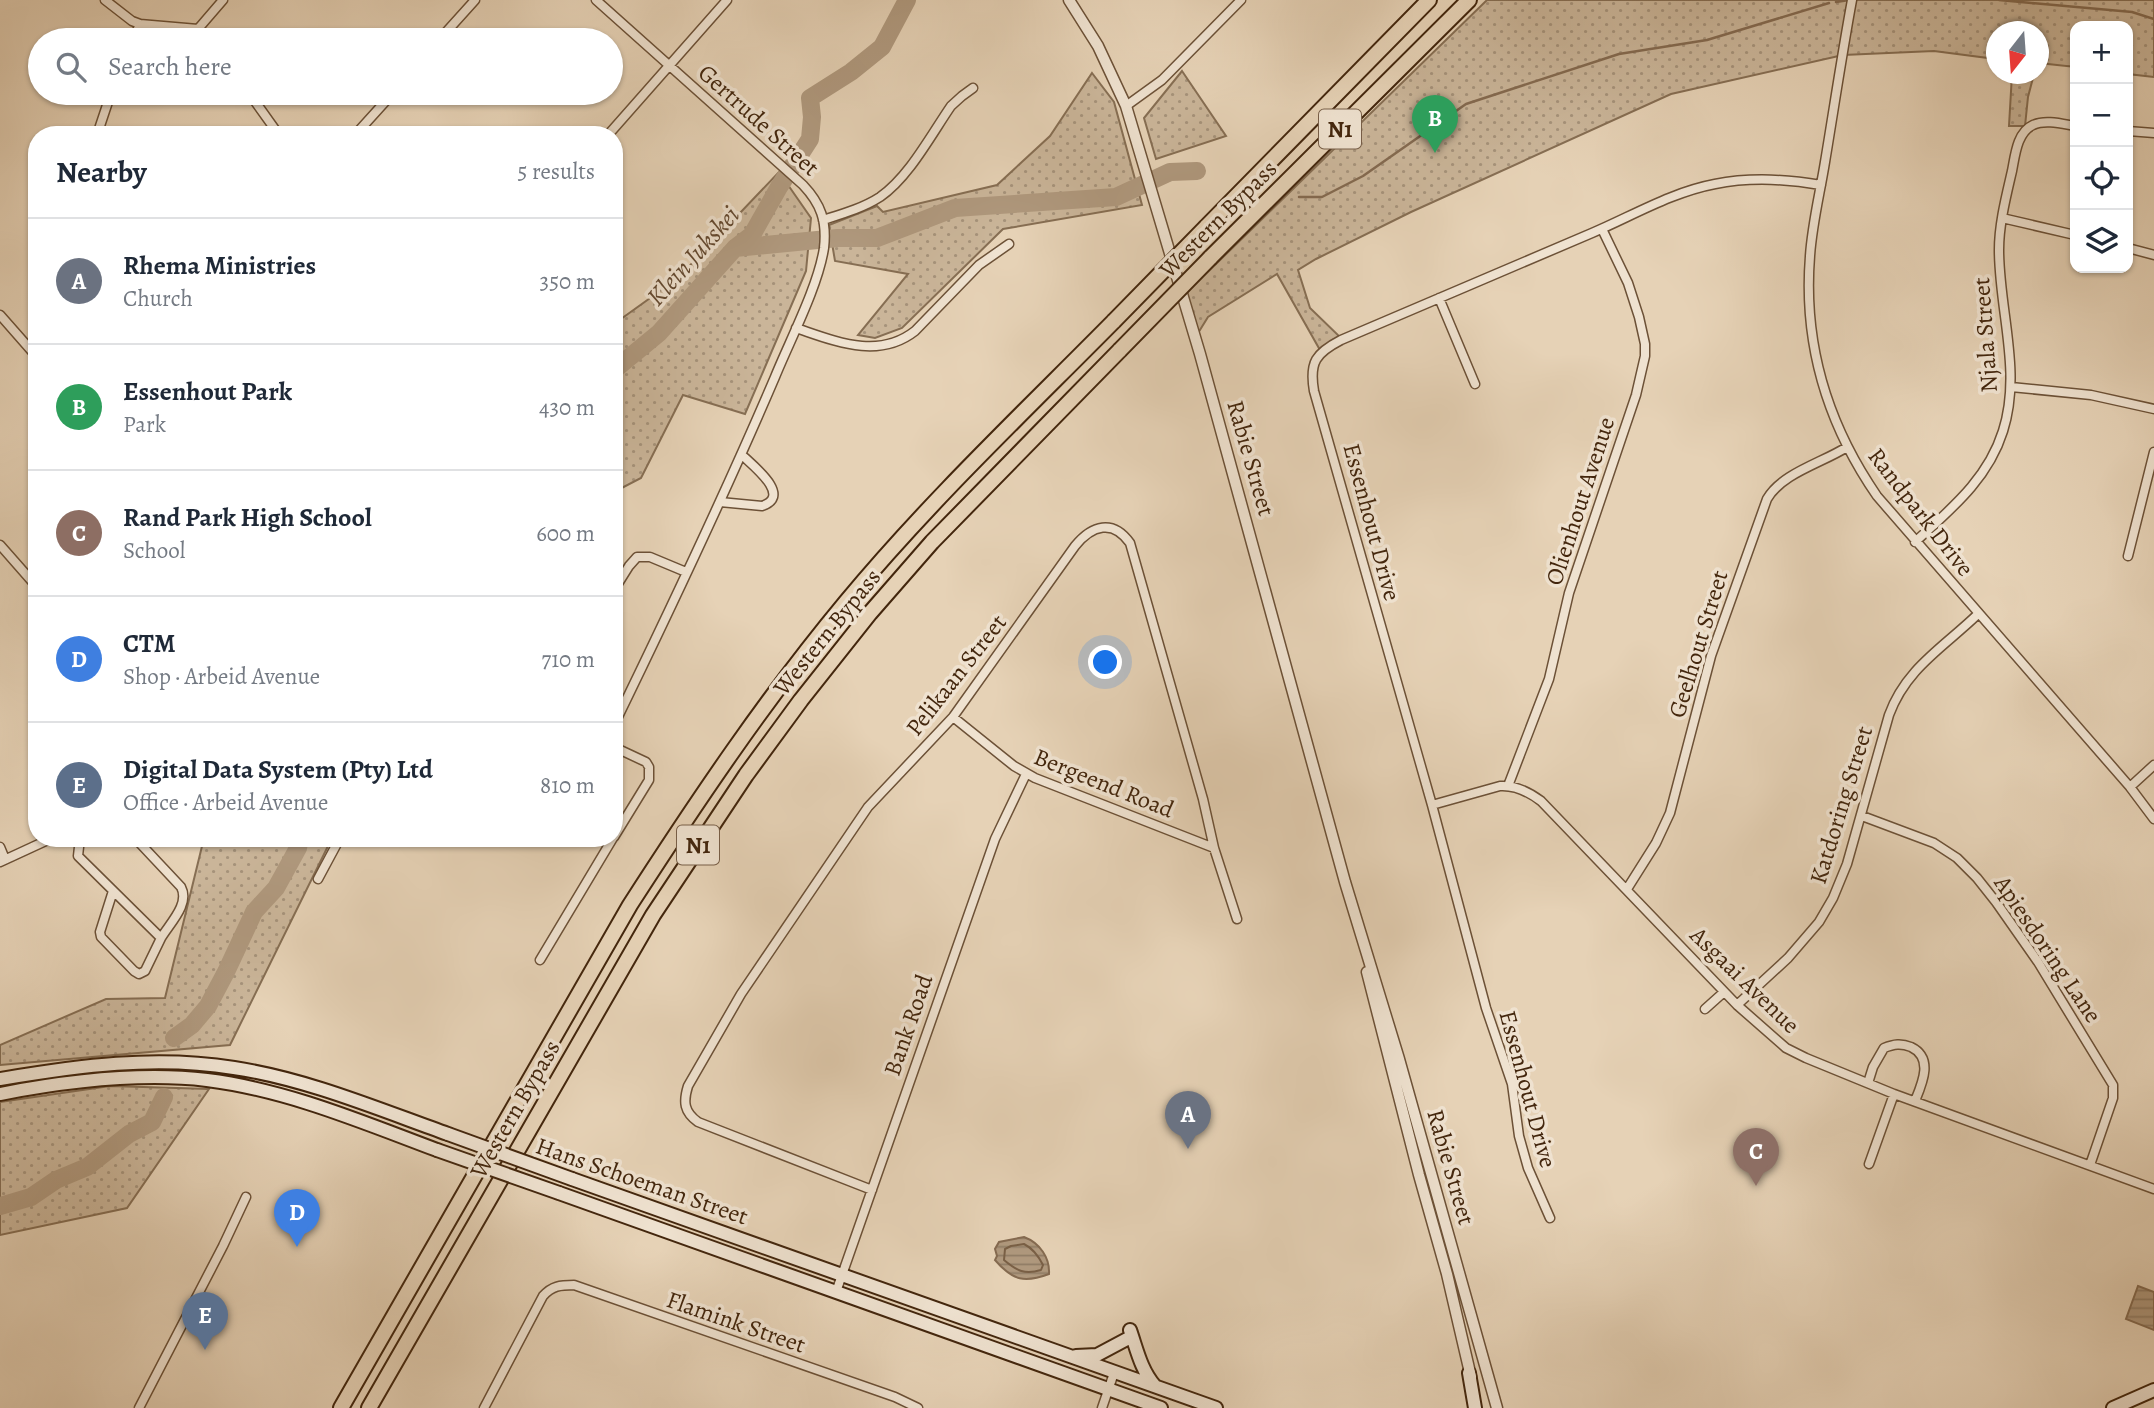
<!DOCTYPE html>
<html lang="en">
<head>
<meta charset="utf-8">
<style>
	body { margin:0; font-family:Alegreya,serif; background:#f2f2f3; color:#1f2937 }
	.controls { position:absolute; right:21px; top:21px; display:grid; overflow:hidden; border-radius:14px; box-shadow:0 2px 5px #0004 }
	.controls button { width:63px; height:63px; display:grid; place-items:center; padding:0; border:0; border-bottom:2px solid #e0e1e3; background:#fff; color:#1f2937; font:35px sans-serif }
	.compass { position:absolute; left:1986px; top:21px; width:63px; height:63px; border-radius:50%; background:#fff; box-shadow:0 2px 5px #0004; rotate:197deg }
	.you { position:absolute; left:1106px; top:663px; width:24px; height:24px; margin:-18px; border:5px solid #fff; border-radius:50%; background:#1a73e8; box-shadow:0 0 0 10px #1a73e833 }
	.badge { display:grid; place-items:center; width:46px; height:46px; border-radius:50%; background:#0f766e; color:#fff; font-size:23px; font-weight:700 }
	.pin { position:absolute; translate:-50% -58px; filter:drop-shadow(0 2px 4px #0008) }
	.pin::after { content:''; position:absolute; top:37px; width:24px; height:21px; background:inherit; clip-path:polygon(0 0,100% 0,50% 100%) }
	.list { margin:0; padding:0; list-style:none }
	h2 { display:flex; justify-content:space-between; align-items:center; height:91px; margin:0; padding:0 28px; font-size:30px }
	h2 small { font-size:23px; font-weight:400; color:#747a83 }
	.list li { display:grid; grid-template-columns:46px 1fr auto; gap:21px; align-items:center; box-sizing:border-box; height:126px; padding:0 28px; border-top:2px solid #e0e1e3 }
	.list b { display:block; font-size:26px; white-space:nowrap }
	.list p { margin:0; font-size:23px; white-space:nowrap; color:#747a83 }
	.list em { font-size:23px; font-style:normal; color:#747a83 }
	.icon { flex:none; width:38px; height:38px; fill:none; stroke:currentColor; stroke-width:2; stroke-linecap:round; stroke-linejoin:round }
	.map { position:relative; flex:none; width:2154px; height:1408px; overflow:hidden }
	.search { position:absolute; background:#fff; box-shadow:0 2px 5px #0004; left:28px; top:28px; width:595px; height:77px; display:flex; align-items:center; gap:18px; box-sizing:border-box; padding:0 24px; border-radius:38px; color:#747a83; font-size:26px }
	.panel { position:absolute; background:#fff; box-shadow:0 2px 5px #0004; left:28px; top:126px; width:595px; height:721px; border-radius:28px }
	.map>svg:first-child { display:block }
</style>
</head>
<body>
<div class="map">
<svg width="2154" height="1408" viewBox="0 0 2154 1408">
	<defs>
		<pattern id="park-dots" width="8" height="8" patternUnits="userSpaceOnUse" patternTransform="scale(1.75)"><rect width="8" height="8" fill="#cab599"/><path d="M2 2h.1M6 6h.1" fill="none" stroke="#a6937b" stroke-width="1.8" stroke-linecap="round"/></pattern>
		<pattern id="water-rules" width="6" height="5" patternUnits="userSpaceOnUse" patternTransform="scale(1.75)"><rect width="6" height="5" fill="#af987d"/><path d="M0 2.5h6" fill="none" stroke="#907c65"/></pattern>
	</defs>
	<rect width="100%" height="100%" fill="#e6d2b6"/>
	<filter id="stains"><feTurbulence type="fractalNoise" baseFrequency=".00286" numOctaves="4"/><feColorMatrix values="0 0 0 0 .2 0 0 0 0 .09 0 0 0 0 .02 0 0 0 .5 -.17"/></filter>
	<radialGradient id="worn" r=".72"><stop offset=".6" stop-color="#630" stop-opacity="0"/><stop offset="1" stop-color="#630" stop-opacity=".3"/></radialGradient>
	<!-- park -->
	<path fill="url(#park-dots)" stroke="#866e53" stroke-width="2" d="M1487 0H2154V77L2128 74V26H2075V67L2039 63 2038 32H1996V59L1934 51 1843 55 1671 94 1411 212 1316 259 1298 270 1310 308 1340 337 1320 350 1277 274 1208 317 1195 338 1180 299Z
		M1182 71 1226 136 1156 159 1144 118Z
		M1092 73 1114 102 1142 205 1003 229 902 328 875 338 858 335 908 274 835 261 829 225 877 206 883 212 997 185 1050 136Z
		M2012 74H2034L2028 97 2025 126H2009Z
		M779 172 811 218 806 271 745 414 683 395 641 478 614 492V324L678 278Z
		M204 838H332L230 1045 0 1065V1045L106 999 165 998Z
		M110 1086 209 1089 127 1208 0 1235V1102Z"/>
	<!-- water -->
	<path fill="url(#water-rules)" stroke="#846a50" stroke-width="2" d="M1024 1237C1040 1243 1050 1258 1049 1274 1025 1283 1013 1281 995 1260L997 1256 995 1249 999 1242Z
		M2138 1286 2154 1292V1330L2126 1319Z"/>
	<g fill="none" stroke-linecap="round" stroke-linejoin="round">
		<!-- shore -->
		<path stroke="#795f45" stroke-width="2" d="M1024 1244C1032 1248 1039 1257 1043 1265L1041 1270C1025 1275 1017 1271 1004 1260L1005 1249 1011 1246Z"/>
		<!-- stream -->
		<path stroke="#846a50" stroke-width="2.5" d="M1999 0 2132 12 2154 19
			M1836 2 1849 0
			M1299 197H1322L1363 176 1466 104 1619 54 1707 40 1829 3"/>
		<!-- river -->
		<path stroke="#af987d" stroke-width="18" d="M735 248 838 238H877L955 208 1116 197 1170 172 1197 171
			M614 370 659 333 735 248 752 235 779 187 810 139 812 117 810 98 851 72 882 47 907 0
			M174 1038 192 1025 208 1006 226 972 254 912 276 888 298 848 300 838
			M0 1206 31 1197 56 1180 87 1167 129 1134 152 1122 164 1097"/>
		<!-- minor casing -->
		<g stroke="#6c5137" stroke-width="11">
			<path id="minor" d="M105 0 132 21 140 24 198 29 211 40
				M596 0 803 185C821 204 827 221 824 248 818 287 790 340 775 377 725 494 670 610 614 725
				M1852 0C1842 54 1834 108 1825 162 1820 193 1812 225 1810 256 1803 344 1828 425 1877 496L2130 787 2154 819
				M198 29 223 0
				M133 40 140 24
				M439 40 475 0
				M249 93 279 135
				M1126 106 1162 80 1241 0
				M2128 131 2154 133
				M97 135 111 93
				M355 135 393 93
				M608 135 727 0
				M2002 218 2075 235
				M823 220C842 214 863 208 880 197 909 177 931 135 951 106L962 96 973 88
				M2128 248 2154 255
				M1439 298 1475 384
				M0 315 37 357
				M796 328C835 341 878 360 915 331L979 265 1009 244
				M2011 387 2091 395 2154 409
				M720 502 762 506C793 496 752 465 742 455
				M1915 542C1951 509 1988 479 2003 431 2022 372 1999 310 1999 250 1999 224 2006 197 2012 171 2015 156 2017 132 2033 125 2045 119 2063 124 2075 126
				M0 545 37 587
				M2128 556 2154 452
				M614 590 629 566 637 557H650L686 572
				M953 717 1014 766 1035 778 1214 848
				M614 747 646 762 649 767V780L614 837
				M1508 786 1549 679 1569 593 1636 395 1645 356V344L1639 317 1628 283 1602 229
				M2130 787 2154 765
				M1432 805 1500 786C1516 785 1529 792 1541 801L1737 1005 1786 1048 1806 1058 1894 1094 2154 1189
				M1862 816 1934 843 1957 858 1977 878 1996 902 2038 962 2113 1085V1098L2090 1165
				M80 838 78 856 161 938 145 971 139 974 134 971 101 937 100 932 113 891
				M135 838 181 887C190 904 170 923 161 938
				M0 847 5 859
				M0 862 52 838
				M318 879 340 838
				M1627 889 1656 843 1670 813 1711 656 1767 499C1782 473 1822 463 1847 447
				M540 960 613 838
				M1737 1005 1788 958 1819 922 1833 898 1847 864 1889 715C1906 668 1944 647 1978 614
				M1705 1009 1724 992
				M1868 1083 1873 1067 1884 1048C1894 1044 1901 1043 1911 1047 1934 1058 1922 1084 1915 1101
				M1869 1164 1894 1094
				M872 1190 698 1122C684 1112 683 1102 688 1086L741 994 868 807 953 717 1075 546C1092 525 1113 519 1130 543L1203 799 1214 848 1237 919
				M1550 1218 1528 1168 1519 1136 1512 1084 1486 1008 1432 805 1314 391C1309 362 1316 353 1341 340 1425 304 1508 269 1592 233 1632 216 1672 192 1715 184 1750 177 1786 179 1821 185
				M836 1292 995 839 1026 774
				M139 1408 223 1246 246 1197
				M484 1408 543 1296C552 1286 560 1285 574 1285L895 1397 918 1408
				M1102 1408 1114 1373"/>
		</g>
		<!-- tertiary casing -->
		<g stroke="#6c5137" stroke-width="13">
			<path id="tertiary" d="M1069 0 1098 46 1126 106 1200 354 1345 882 1399 1059 1497 1408
				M1367 972 1419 1175 1447 1274 1471 1377"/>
		</g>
		<!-- secondary casing -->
		<g stroke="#43260d" stroke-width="16">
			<path id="secondary" d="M0 1079C78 1066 155 1055 234 1068 307 1079 378 1109 448 1134
				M0 1094C67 1081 139 1072 207 1080 287 1090 362 1122 437 1150
				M572 1179 1216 1408
				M559 1193 1161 1408
				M1130 1330C1137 1350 1141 1370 1155 1386
				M1076 1356 1097 1355 1127 1339
				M1469 1373 1475 1408
				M2113 1408 2154 1390"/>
		</g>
		<!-- motorway casing -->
		<g stroke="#43260d" stroke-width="18">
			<path id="motorway" d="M1206 227 1429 0
				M1210 258 1469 0
				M341 1408 630 905C697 801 767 697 846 602 929 502 1023 413 1114 321
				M369 1408 653 915 746 775 801 700 870 613 932 542 1120 350"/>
		</g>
		<!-- minor -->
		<use href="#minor" stroke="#efe2d0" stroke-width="8"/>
		<!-- tertiary -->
		<use href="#tertiary" stroke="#efe2d0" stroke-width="10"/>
		<!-- secondary -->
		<use href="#secondary" stroke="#efe2d0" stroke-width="12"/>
		<!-- motorway -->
		<use href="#motorway" stroke="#e6d2b6" stroke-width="14"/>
		<!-- secondary-bridge casing -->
		<g stroke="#43260d" stroke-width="16" stroke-linecap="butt">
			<path id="secondary-bridge" d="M448 1134 572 1179
				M437 1150 559 1193"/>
		</g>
		<!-- motorway-bridge casing -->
		<g stroke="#43260d" stroke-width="18" stroke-linecap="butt">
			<path id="motorway-bridge" d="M1114 321 1206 227
				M1120 350 1210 258"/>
		</g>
		<!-- secondary-bridge -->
		<use href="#secondary-bridge" stroke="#efe2d0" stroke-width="12"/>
		<!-- motorway-bridge -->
		<use href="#motorway-bridge" stroke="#e6d2b6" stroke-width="14"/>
	</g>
	<g text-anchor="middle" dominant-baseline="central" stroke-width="7" stroke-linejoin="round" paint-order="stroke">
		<!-- shield labels -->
		<g fill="#efe2d0" stroke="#775e48" stroke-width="2">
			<rect x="1319" y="109.5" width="42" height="39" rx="5"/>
			<rect x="677" y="825.5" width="42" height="39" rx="5"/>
		</g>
		<g font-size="23" font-weight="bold" fill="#43260d">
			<text x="1340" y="129">N1</text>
			<text x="698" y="845">N1</text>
		</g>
		<!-- street labels -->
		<g font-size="24" fill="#43260d" stroke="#efe2d0">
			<text transform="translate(759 120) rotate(42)">Gertrude Street</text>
			<text transform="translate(1218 219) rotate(-45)">Western Bypass</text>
			<text transform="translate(1985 335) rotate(-94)">Njala Street</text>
			<text transform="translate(1251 458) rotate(74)">Rabie Street</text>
			<text transform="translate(1580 501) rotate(-72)">Olienhout Avenue</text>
			<text transform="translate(1921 512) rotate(52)">Randpark Drive</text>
			<text transform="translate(1372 522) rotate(75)">Essenhout Drive</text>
			<text transform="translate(827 632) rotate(-51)">Western Bypass</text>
			<text transform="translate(1698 644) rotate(-73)">Geelhout Street</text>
			<text transform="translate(956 675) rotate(-52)">Pelikaan Street</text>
			<text transform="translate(1104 783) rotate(22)">Bergeend Road</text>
			<text transform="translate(1841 805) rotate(-73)">Katdoring Street</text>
			<text transform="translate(2048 949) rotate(56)">Apiesdoring Lane</text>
			<text transform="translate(1745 980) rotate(44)">Asgaai Avenue</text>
			<text transform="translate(908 1025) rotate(-71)">Bank Road</text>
			<text transform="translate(1528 1089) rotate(75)">Essenhout Drive</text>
			<text transform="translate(515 1109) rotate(-60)">Western Bypass</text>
			<text transform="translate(1451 1167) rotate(74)">Rabie Street</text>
			<text transform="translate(642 1181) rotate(19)">Hans Schoeman Street</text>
			<text transform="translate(736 1322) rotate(19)">Flamink Street</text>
		</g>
		<!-- water labels -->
		<g font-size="26" font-style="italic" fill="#63482f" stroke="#efe2d0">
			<text transform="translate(693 256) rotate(-48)">Klein Jukskei</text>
		</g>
	</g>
	<rect width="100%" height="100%" filter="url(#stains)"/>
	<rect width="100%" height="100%" fill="url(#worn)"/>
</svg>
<div class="controls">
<button>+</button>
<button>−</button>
<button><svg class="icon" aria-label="locate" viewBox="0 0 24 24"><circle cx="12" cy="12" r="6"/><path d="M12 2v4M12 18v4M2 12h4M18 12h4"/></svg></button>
<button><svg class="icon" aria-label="layers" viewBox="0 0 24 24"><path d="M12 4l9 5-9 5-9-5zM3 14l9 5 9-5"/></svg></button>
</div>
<svg class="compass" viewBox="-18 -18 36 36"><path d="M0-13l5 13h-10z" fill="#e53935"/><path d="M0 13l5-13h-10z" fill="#747a83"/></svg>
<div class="you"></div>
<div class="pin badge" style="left:1188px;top:1149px;background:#6b7280">A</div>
<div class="pin badge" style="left:1435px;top:153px;background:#2e9e5b">B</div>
<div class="pin badge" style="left:1756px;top:1186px;background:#8d6e63">C</div>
<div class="pin badge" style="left:297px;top:1247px;background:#3f7fe0">D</div>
<div class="pin badge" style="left:205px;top:1350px;background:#5c6f8a">E</div>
<div class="search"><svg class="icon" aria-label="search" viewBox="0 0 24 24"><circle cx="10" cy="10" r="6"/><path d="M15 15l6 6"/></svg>Search here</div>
<section class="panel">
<h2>Nearby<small>5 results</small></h2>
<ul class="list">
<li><span class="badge" style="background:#6b7280">A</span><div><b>Rhema Ministries</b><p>Church</p></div><em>350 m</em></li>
<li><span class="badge" style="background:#2e9e5b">B</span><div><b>Essenhout Park</b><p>Park</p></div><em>430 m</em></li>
<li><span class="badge" style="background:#8d6e63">C</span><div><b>Rand Park High School</b><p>School</p></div><em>600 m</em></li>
<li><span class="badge" style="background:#3f7fe0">D</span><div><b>CTM</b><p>Shop · Arbeid Avenue</p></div><em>710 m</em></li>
<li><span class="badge" style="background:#5c6f8a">E</span><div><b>Digital Data System (Pty) Ltd</b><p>Office · Arbeid Avenue</p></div><em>810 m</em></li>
</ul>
</section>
</div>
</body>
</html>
